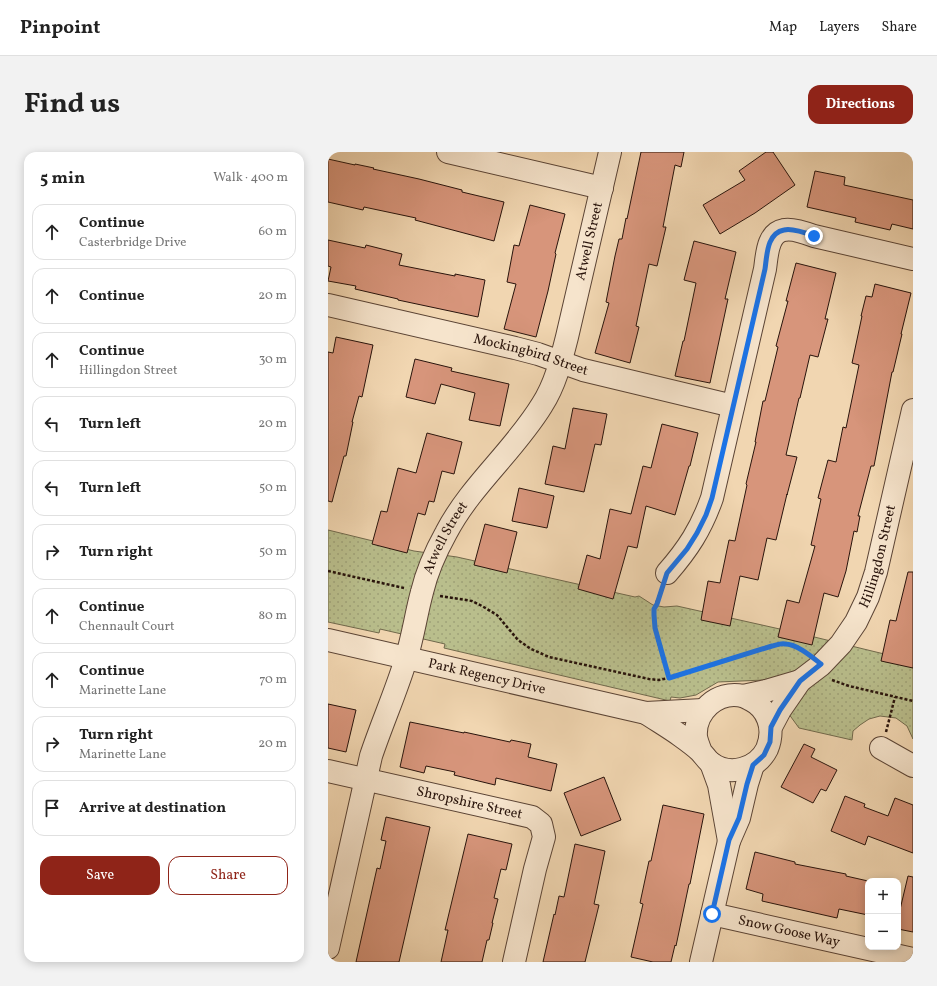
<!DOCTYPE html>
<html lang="en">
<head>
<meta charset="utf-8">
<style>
	body { margin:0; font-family:Vollkorn,serif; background:#f2f2f2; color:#222 }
	.controls { position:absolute; right:12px; bottom:12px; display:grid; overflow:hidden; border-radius:8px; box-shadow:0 2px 10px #0003 }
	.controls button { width:36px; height:36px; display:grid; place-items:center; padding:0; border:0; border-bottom:1px solid #e0e0e0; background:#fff; color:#222; font:20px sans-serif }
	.stop { position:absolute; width:12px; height:12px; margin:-9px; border:3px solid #1a73e8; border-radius:50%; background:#fff }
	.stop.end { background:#1a73e8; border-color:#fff; box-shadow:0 1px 4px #0008 }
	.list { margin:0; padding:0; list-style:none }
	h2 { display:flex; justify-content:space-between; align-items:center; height:52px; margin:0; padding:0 16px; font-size:17px }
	h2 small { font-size:13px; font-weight:400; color:#767676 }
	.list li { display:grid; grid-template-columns:26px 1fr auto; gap:12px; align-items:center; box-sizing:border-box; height:56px; margin:0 8px 8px; padding:0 8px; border:1px solid #e0e0e0; border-radius:12px }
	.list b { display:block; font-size:15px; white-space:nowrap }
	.list p { margin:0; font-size:13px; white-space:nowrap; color:#767676 }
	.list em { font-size:13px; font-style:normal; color:#767676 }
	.actions { display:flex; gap:8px; padding:12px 16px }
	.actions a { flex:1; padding:9px 0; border:1px solid #8f2418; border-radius:12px; text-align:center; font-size:14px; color:#8f2418 }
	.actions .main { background:#8f2418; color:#fff }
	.icon { flex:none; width:22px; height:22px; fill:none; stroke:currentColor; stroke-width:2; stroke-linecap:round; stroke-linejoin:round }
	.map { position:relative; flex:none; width:585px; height:810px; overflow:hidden; border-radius:12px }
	header { display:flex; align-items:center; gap:24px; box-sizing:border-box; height:56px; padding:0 20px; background:#fff; border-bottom:1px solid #e0e0e0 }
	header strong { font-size:19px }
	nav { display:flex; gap:22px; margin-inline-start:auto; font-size:14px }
	.intro { display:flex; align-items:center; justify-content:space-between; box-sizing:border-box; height:96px; padding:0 24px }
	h1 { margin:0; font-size:28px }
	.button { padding:10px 18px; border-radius:12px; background:#8f2418; color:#fff; font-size:14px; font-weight:700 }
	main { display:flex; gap:24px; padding:0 24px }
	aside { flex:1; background:#fff; border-radius:12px; box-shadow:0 2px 10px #0003 }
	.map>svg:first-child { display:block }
</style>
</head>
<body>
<header>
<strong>Pinpoint</strong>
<nav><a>Map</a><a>Layers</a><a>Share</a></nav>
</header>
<div class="intro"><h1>Find us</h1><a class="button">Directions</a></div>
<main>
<aside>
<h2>5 min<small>Walk · 400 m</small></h2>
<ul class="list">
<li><svg class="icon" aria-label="ahead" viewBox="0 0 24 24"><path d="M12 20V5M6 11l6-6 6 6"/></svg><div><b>Continue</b><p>Casterbridge Drive</p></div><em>60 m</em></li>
<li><svg class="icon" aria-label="ahead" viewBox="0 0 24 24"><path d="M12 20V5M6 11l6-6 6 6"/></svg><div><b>Continue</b></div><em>20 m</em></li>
<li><svg class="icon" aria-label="ahead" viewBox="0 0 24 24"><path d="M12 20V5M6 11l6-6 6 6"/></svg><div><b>Continue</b><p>Hillingdon Street</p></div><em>30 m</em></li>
<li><svg class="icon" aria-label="left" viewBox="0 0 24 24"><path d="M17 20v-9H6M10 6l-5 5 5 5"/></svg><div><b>Turn left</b></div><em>20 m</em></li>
<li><svg class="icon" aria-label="left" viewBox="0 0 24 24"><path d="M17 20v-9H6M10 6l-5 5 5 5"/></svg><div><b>Turn left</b></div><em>50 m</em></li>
<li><svg class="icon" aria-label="right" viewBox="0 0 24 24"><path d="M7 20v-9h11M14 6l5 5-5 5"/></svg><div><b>Turn right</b></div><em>50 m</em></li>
<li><svg class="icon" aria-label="ahead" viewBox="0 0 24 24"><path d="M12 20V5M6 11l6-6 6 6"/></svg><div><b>Continue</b><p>Chennault Court</p></div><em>80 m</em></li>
<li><svg class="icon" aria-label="ahead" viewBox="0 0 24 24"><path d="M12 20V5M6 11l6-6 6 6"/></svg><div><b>Continue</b><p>Marinette Lane</p></div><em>70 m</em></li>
<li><svg class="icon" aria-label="right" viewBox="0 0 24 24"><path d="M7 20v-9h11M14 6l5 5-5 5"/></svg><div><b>Turn right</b><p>Marinette Lane</p></div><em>20 m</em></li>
<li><svg class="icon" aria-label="arrive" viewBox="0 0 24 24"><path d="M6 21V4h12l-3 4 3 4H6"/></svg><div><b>Arrive at destination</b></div></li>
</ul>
<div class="actions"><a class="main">Save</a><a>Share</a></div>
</aside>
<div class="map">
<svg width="585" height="810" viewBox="0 0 585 810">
	<defs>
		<pattern id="grass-dots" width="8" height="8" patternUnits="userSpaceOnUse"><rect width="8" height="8" fill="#b9be8c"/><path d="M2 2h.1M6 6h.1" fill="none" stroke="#9fa278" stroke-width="1.8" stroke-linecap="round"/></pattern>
	</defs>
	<rect width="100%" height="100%" fill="#f1d6b1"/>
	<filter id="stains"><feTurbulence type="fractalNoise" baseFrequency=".005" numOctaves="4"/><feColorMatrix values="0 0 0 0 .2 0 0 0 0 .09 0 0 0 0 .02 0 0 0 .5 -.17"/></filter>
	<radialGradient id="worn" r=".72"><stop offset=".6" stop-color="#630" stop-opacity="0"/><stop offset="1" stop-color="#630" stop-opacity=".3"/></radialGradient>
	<!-- grass -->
	<path fill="url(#grass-dots)" stroke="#71694c" d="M0 378 86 399 129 405 307 445 311 444 325 453 336 455 349 454 474 482 585 509V587L579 574 568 566 552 564 541 567 532 573 525 579 524 588 471 576 436 528 390 530 368 543 352 546 343 545 342 549 116 496 117 492 52 477 51 481 0 470Z"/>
	<!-- building -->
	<path fill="#d7957b" stroke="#29140c" d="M313 0H356L353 15 347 13 335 75H338L329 114 321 112 308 174 311 175 302 211 267 201 281 151 278 150 287 104 291 87H294L298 66 299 67Z
		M438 0H445L467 33 427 61 392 82 375 53 417 28 411 19Z
		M0 7 27 13V12L46 16 45 17 91 27 134 38V40L176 50 166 89 87 68 88 66 36 55 35 58 0 50Z
		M487 19 517 25 516 33 585 48V77L564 72 562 78 527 70 528 66 479 55Z
		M202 53 237 62 227 101 228 102 220 139 208 185 176 177 188 132 179 130 186 93 191 94Z
		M0 88 37 96 38 93 74 102 71 113 127 124V122L157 128 150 165 70 148V147L27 137 28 134 0 129 3 115 0 114Z
		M366 89 408 100 397 147H400L382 231 347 224 355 189H356L368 131 356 128Z
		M468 111 508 121 497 167H500L490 205 482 203 472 246H471L458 303 469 305 459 343V342L448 388 439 386 430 428 412 424 402 474 373 468 380 429 392 431 401 388 407 389 419 333 418 332 428 290H427L435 249H437L450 195 448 194 460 149H458Z
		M547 132 583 141 573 182H574L565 220H564L546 314H543L530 364H532L529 380 526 379 518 419 510 445 496 441 484 493 450 485 459 448 471 451 487 394 483 393 493 347 490 346 500 308 508 310 515 275 518 276 531 213 524 211 534 164H533L538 144 544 145Z
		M8 185 45 193 34 245 31 244 24 270H25L18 304H16L4 350 0 349V200L5 201Z
		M87 207 124 216 123 219 181 232 172 274 141 268 147 241 113 232 107 252 78 245Z
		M245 256 279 262 273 293 267 292 256 340 217 332 225 294 237 297Z
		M334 272 370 281 362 314H361L347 363 318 354 309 396 300 394 285 447 250 437 259 403 272 407 282 357 303 362 315 314 323 316Z
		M99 281 134 290 126 322 114 319 106 350 101 349 97 363 90 361 79 401 44 392 53 359 59 360 70 316 88 321Z
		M191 336 226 344 219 376 184 369Z
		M157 372 189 380 179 421 146 413Z
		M580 420H585V516L553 509 562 468 568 469Z
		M0 552 28 558 18 600 0 596Z
		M82 570 136 581V580L182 590 183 588 203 592 200 605 229 612 223 639 168 626 167 633 126 623 127 620 98 614 96 621 72 615Z
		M476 592 487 597 483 605 509 618 498 639 493 637 485 651 453 635Z
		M276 625 293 668 253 684 236 641Z
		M517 644 537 652 536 655 560 664 567 646 585 653V701L540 684 537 693 503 679Z
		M335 653 376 662 362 732H361L348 794 347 793 343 810H325L303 805 315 752 312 751 321 709H323Z
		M58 665 102 675 71 810H28L49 716 52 717 58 689 53 688Z
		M140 682 184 692 178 718 173 717 166 746 170 747 164 771H165L161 788H159L154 810H113L120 778H117Z
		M247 692 277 699 266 752 271 753 257 810H215L226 762 227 763 231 744 236 745Z
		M427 700 467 710V712L518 722V724L540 729V763L511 757 509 766 434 749 435 742 418 737Z
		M580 724 585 725V780L570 777V766Z"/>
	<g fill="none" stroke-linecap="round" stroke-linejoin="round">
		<!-- minor casing -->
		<g stroke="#5b4435" stroke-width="24">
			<g id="minor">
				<path d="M120 0 274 36"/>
				<path id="s1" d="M0 153 187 196 210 202 255 218 405 254"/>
				<path d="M339 421C360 397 373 377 384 346L437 117C439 104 439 81 456 78 464 76 478 81 486 84L585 107"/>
				<path id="s2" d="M0 488 318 561 375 558"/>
				<path d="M415 544 438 539 472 529"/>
				<path d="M318 561C330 569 342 576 353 584 360 589 367 594 372 599 376 603 379 608 383 611 402 625 429 617 439 597 443 587 444 577 440 567 437 559 431 552 423 548 420 546 417 545 415 544 389 538 366 560 368 585 369 590 371 595 373 600"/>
				<path id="s3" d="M443 575 452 558 472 529 493 513 513 492 528 470 540 445 548 420 585 258"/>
				<path d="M553 596 585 614"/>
				<path d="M383 611 391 633 401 689"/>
				<path id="s4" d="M0 619 204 665 213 672 216 685 207 717 186 810"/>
				<path id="s5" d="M384 762 585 807"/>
				<path id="s6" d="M0 796 43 604C54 571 68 540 78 507 85 485 88 462 94 440 99 419 108 399 118 381 143 333 186 299 214 253 227 233 233 209 239 185L282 0"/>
				<path d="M373 810 401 689 411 666 419 632 425 613"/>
			</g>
		</g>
		<!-- path -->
		<path stroke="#29140c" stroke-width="2.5" stroke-dasharray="3 2" stroke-linecap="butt" d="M0 419 76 436
			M333 438C331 445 327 452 326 459 324 476 336 509 341 526
			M112 444 144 449 154 454 169 463 190 488 203 497 221 505 321 527 331 528 341 526 445 494 457 492 469 495 479 501
			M504 528 521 534 585 549
			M558 580 567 545"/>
		<!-- minor -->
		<use href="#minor" stroke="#f6e4cc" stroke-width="22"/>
	</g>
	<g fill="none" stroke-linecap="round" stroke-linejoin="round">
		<!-- route -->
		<path stroke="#1a73e8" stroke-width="5" d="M384 762 401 688 411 666 419 632 425 613 436 603 442 590 443 575 452 558 472 529 493 512C484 505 469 492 457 492 453 491 448 493 444 494L341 526 327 476 326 463V457L329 452 339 421 359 397 369 381 378 363 384 346 437 117C439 103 439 81 456 78 464 76 478 81 486 84"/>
	</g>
	<g text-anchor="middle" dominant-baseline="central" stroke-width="3.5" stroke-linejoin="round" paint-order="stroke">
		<!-- street labels -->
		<g font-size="14" fill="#29140c" stroke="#f6e4cc">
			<text stroke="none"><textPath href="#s6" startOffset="764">Atwell Street</textPath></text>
			<text stroke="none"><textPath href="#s1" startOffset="209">Mockingbird Street</textPath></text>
			<text stroke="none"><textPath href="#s6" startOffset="428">Atwell Street</textPath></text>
			<text stroke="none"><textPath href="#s3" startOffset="206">Hillingdon Street</textPath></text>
			<text stroke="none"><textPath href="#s2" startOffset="163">Park Regency Drive</textPath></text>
			<text stroke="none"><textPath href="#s4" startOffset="145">Shropshire Street</textPath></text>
			<text stroke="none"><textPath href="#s5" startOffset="79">Snow Goose Way</textPath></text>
		</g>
	</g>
	<rect width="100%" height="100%" filter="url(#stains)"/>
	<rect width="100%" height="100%" fill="url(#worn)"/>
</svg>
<div class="controls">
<button>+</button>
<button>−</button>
</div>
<div class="stop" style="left:384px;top:762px"></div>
<div class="stop end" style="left:486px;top:84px"></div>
</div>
</main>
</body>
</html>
